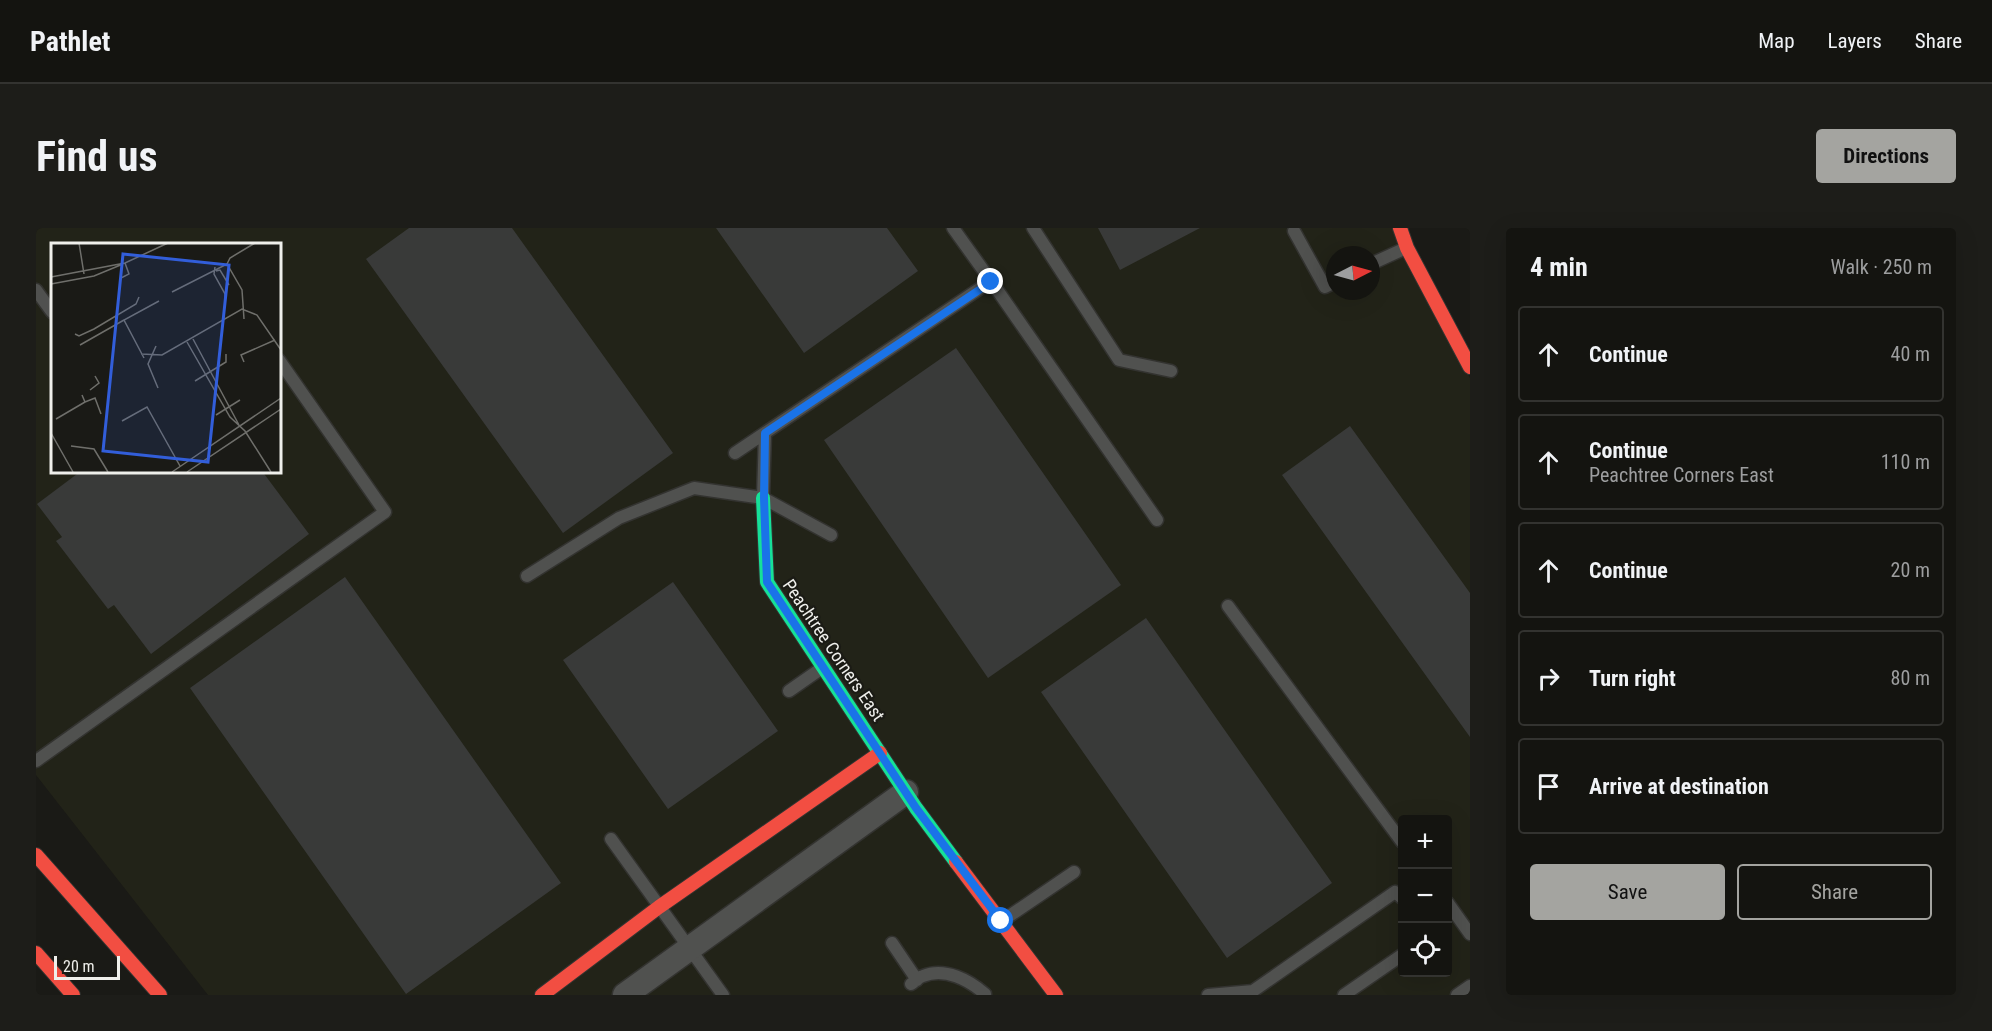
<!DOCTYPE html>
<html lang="en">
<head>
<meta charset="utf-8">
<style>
	body { margin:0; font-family:"Roboto Condensed",sans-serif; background:#1d1d19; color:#f1f3f6 }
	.controls { position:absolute; right:18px; bottom:18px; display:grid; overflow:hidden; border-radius:6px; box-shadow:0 6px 24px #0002 }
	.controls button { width:54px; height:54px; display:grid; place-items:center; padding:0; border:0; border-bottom:2px solid #333330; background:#141410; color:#f1f3f6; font:30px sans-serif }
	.compass { position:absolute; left:1290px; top:18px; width:54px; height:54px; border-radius:50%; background:#141410; box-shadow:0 6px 24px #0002; rotate:84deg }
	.scale { position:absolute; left:18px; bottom:15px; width:66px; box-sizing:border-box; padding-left:6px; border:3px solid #efefeb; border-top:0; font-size:16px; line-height:21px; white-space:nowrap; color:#efefeb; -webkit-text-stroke:4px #1b1b15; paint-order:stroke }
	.stop { position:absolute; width:18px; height:18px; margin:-14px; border:4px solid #1a73e8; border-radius:50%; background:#fff }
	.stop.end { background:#1a73e8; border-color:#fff; box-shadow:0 2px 6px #0008 }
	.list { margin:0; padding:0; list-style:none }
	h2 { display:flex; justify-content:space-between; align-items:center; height:78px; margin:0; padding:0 24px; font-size:26px }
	h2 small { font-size:20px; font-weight:400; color:#9d9e9f }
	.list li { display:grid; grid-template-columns:39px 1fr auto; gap:18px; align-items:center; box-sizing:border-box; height:96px; margin:0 12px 12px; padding:0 12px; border:2px solid #333330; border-radius:6px }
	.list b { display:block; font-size:22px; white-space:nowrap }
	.list p { margin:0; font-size:20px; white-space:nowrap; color:#9d9e9f }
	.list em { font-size:20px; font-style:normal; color:#9d9e9f }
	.actions { display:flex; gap:12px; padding:18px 24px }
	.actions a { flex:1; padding:14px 0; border:2px solid #a4a4a0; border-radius:6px; text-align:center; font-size:21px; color:#a4a4a0 }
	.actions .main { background:#a4a4a0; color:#111 }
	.icon { flex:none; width:33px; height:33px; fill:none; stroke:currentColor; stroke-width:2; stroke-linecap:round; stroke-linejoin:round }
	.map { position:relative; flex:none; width:1434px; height:767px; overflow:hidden; border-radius:6px }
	header { display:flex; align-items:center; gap:36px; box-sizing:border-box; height:84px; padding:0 30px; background:#141410; border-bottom:2px solid #333330 }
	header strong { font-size:28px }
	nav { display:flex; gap:33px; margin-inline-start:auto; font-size:21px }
	.intro { display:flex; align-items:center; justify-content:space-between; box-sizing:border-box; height:144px; padding:0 36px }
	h1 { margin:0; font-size:42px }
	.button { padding:15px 27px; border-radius:6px; background:#a4a4a0; color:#111; font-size:21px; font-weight:700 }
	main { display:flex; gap:36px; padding:0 36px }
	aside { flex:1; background:#141410; border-radius:6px; box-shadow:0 6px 24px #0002 }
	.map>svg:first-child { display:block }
</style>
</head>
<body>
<header>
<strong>Pathlet</strong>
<nav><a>Map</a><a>Layers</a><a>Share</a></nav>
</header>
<div class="intro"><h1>Find us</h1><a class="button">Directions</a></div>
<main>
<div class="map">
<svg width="1434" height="767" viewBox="0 0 1434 767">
	<rect width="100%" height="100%" fill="#1a1a16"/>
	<!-- built -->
	<path fill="#222318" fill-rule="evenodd" d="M0 0H1357L1434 150V767H172L0 547ZM16 16H243V243H16ZM1299 27H1335V63H1299ZM1366 592H1412V744H1366Z"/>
	<!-- building -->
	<path fill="#393a39" d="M373 0H476L637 225 527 305 330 31Z
		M680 0H851L882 43 768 125Z
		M1062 0H1164L1084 42Z
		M920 120 1085 357 952 450 788 212Z
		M1314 198 1434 365V509L1246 247Z
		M45 243H226L273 306 115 426 78 377 72 381 20 313 26 309 1 276Z
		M309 349 525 655 370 766 154 460Z
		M637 354 742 503 632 581 527 432Z
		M1110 390 1296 655 1191 730 1005 464Z"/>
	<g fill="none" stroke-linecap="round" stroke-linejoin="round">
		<!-- lane casing -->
		<g stroke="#333330" stroke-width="15">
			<path id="lane" d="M917 0 955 53
				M997 0 1083 132 1135 143
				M1258 3 1289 59 1299 54
				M1335 36 1370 20
				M0 62 16 84
				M699 225 955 53 1121 292
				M727 269 729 205
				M491 348 583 290 658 260 727 270 795 307
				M1192 378 1366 614
				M753 463 786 440
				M0 533 349 284 243 132
				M575 611 687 767
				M1412 675 1434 706
				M966 693 1038 644
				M856 715 881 752
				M875 756C878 754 883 749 887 748 909 739 933 752 949 766
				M1172 767 1217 763 1359 664 1366 670
				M1308 767 1366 727
				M1421 767 1434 758"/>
		</g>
		<!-- street casing -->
		<g stroke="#333330" stroke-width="27">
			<path id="street" d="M589 767 870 564"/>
		</g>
		<!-- fast casing -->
		<g stroke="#333330" stroke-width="16">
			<path id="fast" d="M727 270 731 354 880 580 920 634"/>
		</g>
		<!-- jam casing -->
		<g stroke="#333330" stroke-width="16">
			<path id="jam" d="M1364 0 1371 20 1434 139
				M0 627 124 767
				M920 634 1020 767
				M0 725 37 767
				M506 767 623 679 844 525"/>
		</g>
		<!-- lane -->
		<use href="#lane" stroke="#50514f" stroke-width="12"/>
		<!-- street -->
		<use href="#street" stroke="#50514f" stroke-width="24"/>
		<!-- fast -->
		<use href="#fast" stroke="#16e098" stroke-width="14"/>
		<!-- jam -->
		<use href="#jam" stroke="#f24e42" stroke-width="14"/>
	</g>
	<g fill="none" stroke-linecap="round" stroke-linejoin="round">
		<!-- route -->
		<path stroke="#1a73e8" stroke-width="8" d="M955 54 729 205 728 270 731 354 880 580 965 693"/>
	</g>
	<g text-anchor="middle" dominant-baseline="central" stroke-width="4.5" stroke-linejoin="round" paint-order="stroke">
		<!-- street labels -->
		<g font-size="18" fill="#efefeb" stroke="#1b1b15">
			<text transform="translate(798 422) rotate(56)">Peachtree Corners East</text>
		</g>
	</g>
	<!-- overview -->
	<g transform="translate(15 15)">
		<rect width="230" height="230" fill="#1a1a16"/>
		<path fill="none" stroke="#6f6f6b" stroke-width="1.5" d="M28 0 33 31M176 21 179 15 204 0M164 24 163 31 174 51V64M165 28 169 27 178 42M0 34 74 20 117 0M70 35 78 31 74 20M0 41 43 33 72 21M121 49 176 21 191 47 193 76M24 91 28 93 43 86 85 61 88 54M142 96 188 182M136 99 179 174 194 188 220 229M29 102 73 77M105 103 97 121 107 145M90 111 111 112 191 66 206 72 230 107M93 115 73 77 108 58M193 119 190 112 224 97M144 138 175 119V111M39 147 48 140 44 133M31 152 34 159 44 155 50 171M165 172 189 157M5 176 34 159M71 178 96 164 129 223M0 190 22 229M20 203 43 206 57 229M121 229 230 155M136 229 230 166"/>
		<path fill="#325eda" fill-opacity="0.15" stroke="#325eda" stroke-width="3" d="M72 11 178 22 157 219 52 208Z"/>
		<rect width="230" height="230" fill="none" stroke="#efefeb" stroke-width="3"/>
	</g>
</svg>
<div class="controls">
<button>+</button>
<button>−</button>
<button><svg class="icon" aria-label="locate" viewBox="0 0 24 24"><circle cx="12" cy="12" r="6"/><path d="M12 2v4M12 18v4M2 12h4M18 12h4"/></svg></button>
</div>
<svg class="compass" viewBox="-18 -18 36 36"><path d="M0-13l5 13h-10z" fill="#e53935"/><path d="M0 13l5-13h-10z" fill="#9d9e9f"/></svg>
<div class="scale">20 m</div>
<div class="stop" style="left:965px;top:693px"></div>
<div class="stop end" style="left:955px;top:54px"></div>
</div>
<aside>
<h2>4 min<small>Walk · 250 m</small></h2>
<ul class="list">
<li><svg class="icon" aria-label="ahead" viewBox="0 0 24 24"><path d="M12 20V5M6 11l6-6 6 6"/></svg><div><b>Continue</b></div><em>40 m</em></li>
<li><svg class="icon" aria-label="ahead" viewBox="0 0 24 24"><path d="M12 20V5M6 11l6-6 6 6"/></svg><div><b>Continue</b><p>Peachtree Corners East</p></div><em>110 m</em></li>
<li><svg class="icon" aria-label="ahead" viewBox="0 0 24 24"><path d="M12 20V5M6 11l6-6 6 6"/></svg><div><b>Continue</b></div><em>20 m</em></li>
<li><svg class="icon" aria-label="right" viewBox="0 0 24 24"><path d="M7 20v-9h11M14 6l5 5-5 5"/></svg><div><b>Turn right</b></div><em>80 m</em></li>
<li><svg class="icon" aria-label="arrive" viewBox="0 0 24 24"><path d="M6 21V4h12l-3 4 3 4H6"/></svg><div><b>Arrive at destination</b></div></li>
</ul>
<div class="actions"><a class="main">Save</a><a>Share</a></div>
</aside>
</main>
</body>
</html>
